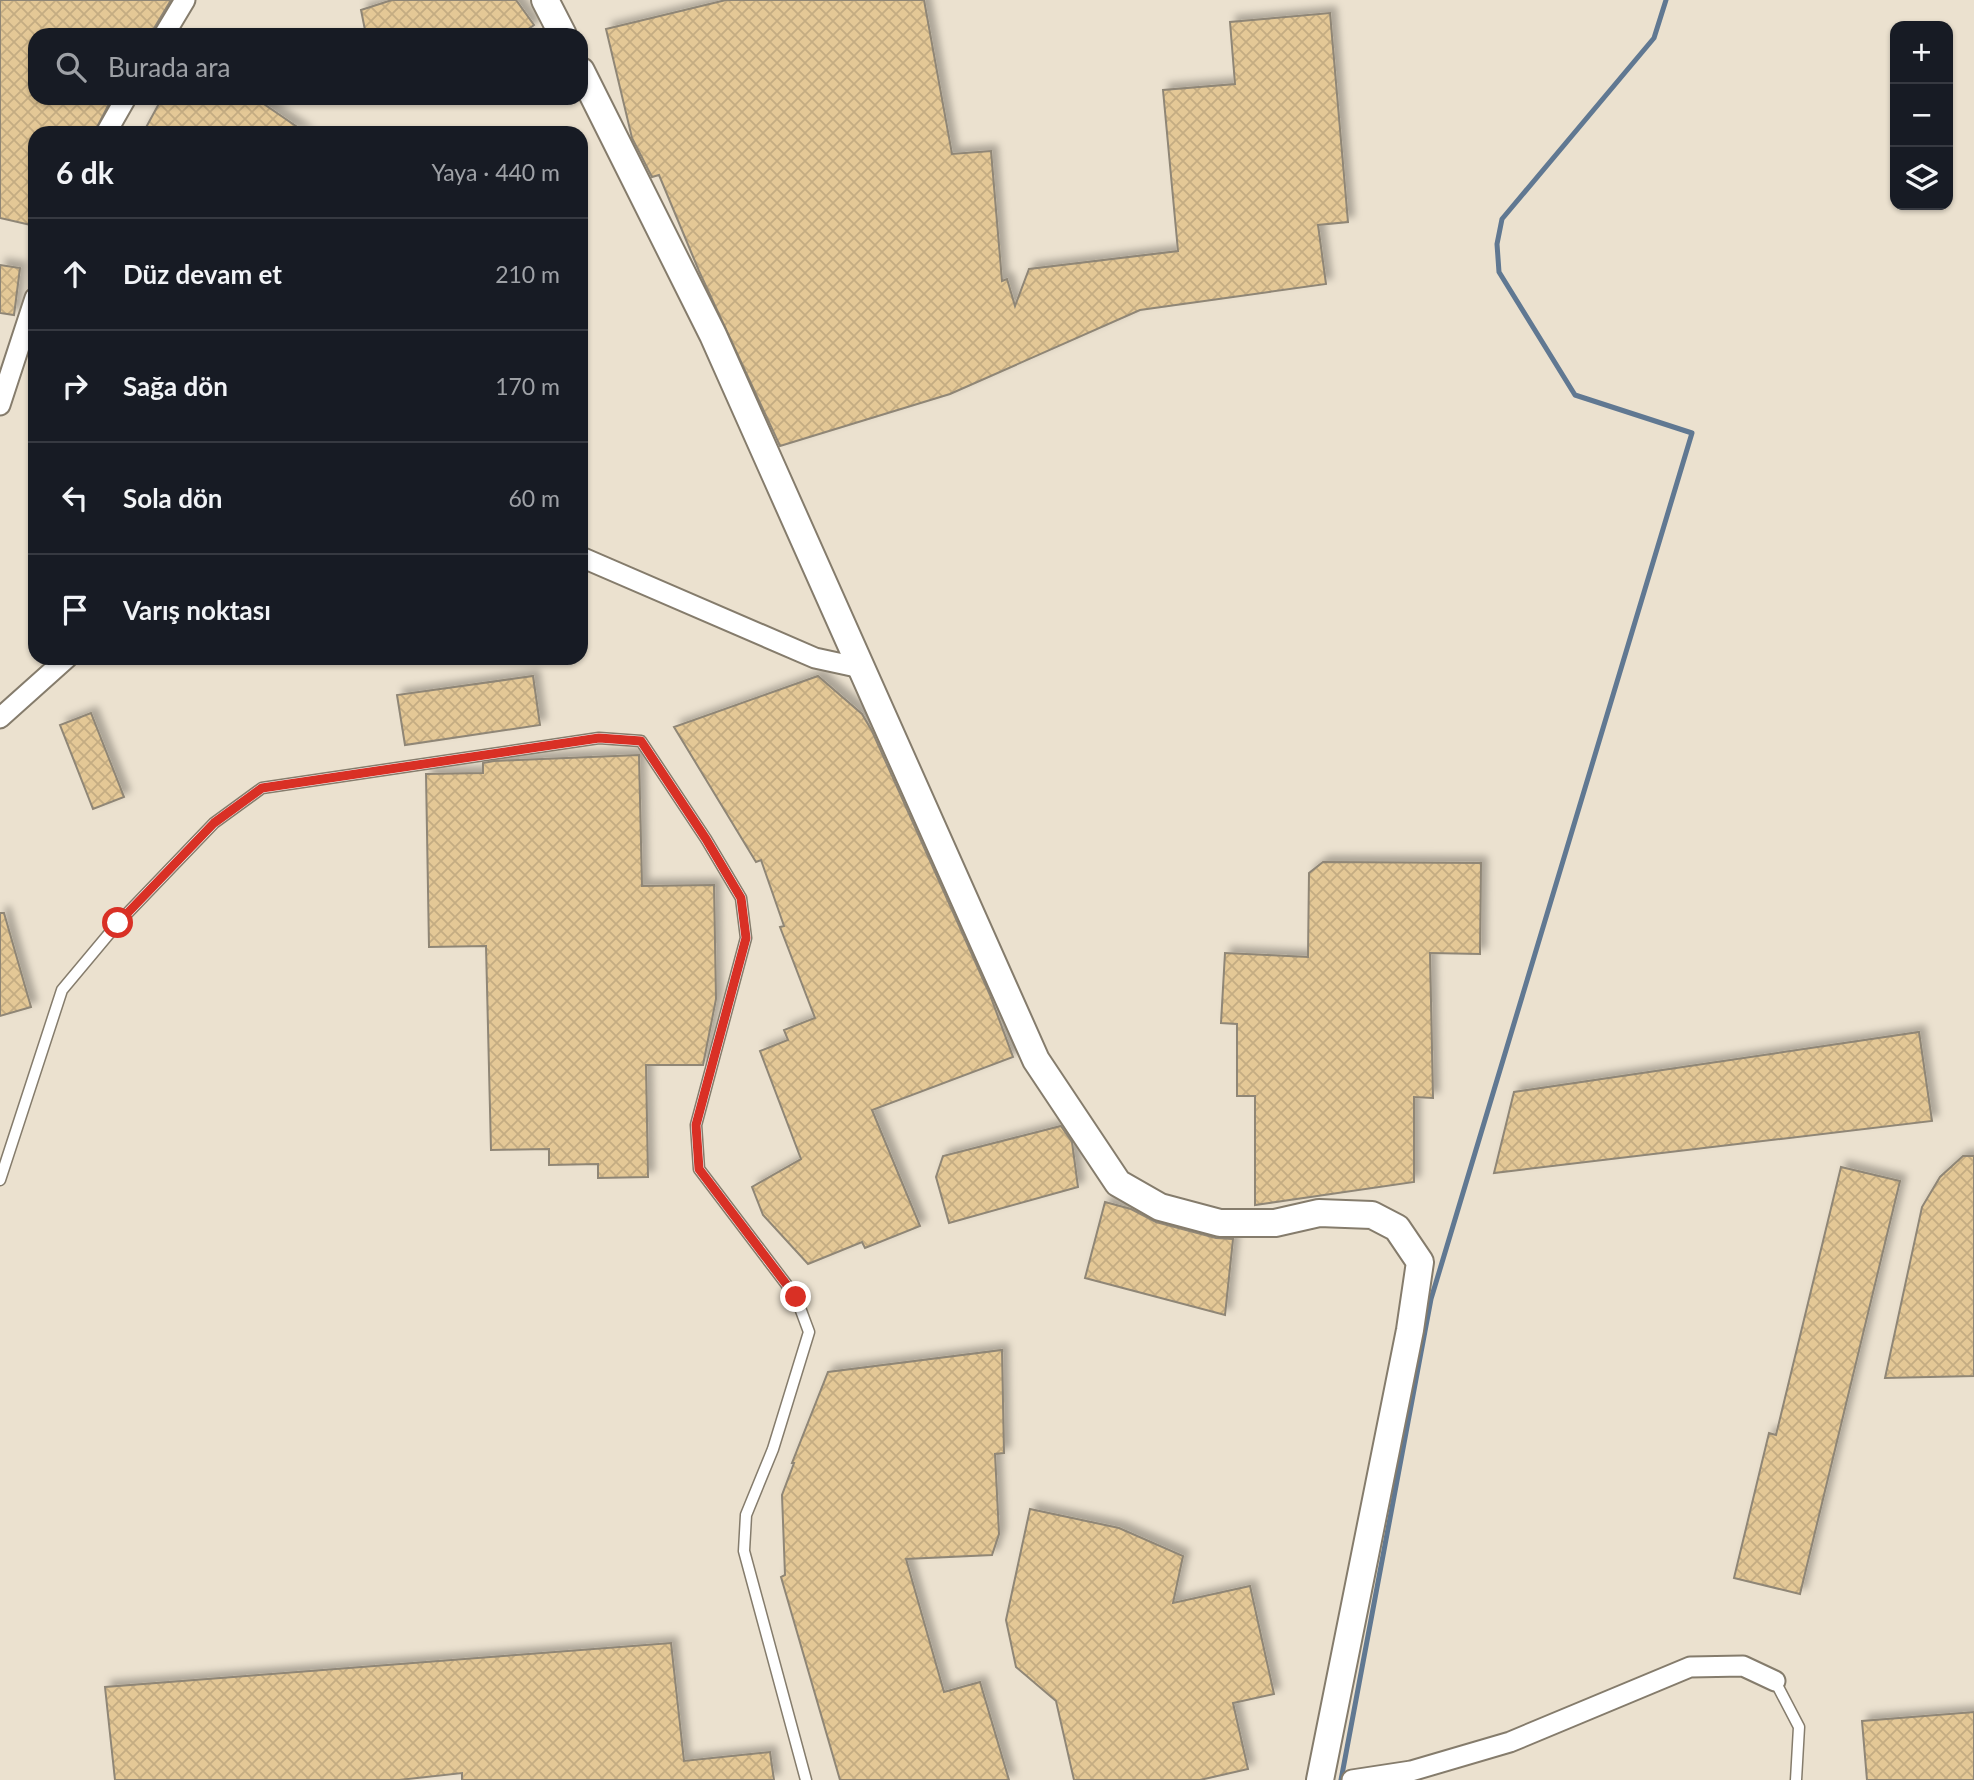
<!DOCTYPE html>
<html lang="tr">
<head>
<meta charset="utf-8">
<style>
	body { margin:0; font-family:Lato,sans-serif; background:#20242c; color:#f1f3f6 }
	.controls { position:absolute; right:21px; top:21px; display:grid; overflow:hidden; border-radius:14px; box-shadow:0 2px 5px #0004 }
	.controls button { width:63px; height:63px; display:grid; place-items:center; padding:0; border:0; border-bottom:2px solid #363941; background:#171b24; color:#f1f3f6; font:35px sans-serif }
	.stop { position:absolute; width:21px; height:21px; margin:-16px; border:5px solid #d93025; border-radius:50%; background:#fff }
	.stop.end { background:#d93025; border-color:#fff; box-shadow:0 2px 7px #0008 }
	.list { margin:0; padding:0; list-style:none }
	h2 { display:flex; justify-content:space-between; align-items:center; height:91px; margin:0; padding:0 28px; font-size:30px }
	h2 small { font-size:23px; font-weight:400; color:#9ea1a6 }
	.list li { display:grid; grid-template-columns:46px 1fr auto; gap:21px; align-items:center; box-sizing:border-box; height:112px; padding:0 28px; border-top:2px solid #363941 }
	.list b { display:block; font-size:26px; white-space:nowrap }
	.list em { font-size:23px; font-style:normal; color:#9ea1a6 }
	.icon { flex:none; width:38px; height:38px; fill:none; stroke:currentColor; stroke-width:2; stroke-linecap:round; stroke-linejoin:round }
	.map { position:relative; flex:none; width:1974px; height:1780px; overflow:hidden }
	.search { position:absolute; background:#171b24; box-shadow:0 2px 5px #0004; left:28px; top:28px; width:560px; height:77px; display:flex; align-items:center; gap:18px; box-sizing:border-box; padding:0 24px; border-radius:21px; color:#9ea1a6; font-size:26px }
	.panel { position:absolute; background:#171b24; box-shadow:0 2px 5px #0004; left:28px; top:126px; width:560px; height:539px; border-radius:21px }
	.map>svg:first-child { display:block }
</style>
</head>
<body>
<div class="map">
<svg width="1974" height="1780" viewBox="0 0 1974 1780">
	<defs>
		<pattern id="building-cross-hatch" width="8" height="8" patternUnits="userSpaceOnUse" patternTransform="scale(1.75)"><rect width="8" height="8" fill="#e4c896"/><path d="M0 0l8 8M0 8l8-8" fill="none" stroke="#c4ac82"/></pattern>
		<filter id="shadow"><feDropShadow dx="6" dy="-6" stdDeviation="3.5" flood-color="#0004"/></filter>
	</defs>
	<rect width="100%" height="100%" fill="#ebe1cf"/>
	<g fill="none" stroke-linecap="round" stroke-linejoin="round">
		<!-- stream -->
		<path stroke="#607892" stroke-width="5" d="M1341 1780 1431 1299 1692 433 1575 395 1499 272 1497 244 1502 219 1654 38 1666 0"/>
	</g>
	<!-- building -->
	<path fill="url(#building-cross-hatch)" stroke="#8f8676" stroke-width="2" filter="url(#shadow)" d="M0 0H171L150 35H35V98H112L94 133H35V226L0 218Z
		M392 0H516L534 25 520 35H366L361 10Z
		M726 0H924L952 154 991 151 1002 281 1007 279 1015 306 1029 269 1178 251 1163 90 1235 84 1230 22 1330 13 1348 222 1318 225 1326 284 1140 310 950 394 780 446 699 271 659 175 652 177 632 138 606 29Z
		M162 98H255L306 133H143Z
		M0 265 20 268 14 315 0 313Z
		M533 676 540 725 405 745 397 695Z
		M818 676 862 714 872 731 990 995 1013 1057 872 1110 920 1226 865 1248 862 1242 808 1264 763 1215 752 1187 801 1159 760 1051 788 1040 784 1030 815 1018 780 927 784 926 761 860 756 862 674 727Z
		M91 713 124 797 93 809 60 725Z
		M639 755 642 886 714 885 716 999 703 1065H646L648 1177 598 1178V1164L549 1165V1149L491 1150 486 946 429 947 426 774 483 773V763L494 761Z
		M1323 862 1481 863 1480 954 1430 953 1433 1098 1414 1097V1182L1255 1205V1096H1237V1024L1221 1023 1225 953 1308 957 1309 873Z
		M0 913H4L31 1007 0 1016Z
		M1919 1032 1932 1121 1494 1173 1514 1092Z
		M1061 1126 1072 1142 1078 1187 949 1223 936 1177 943 1156Z
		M1963 1156H1974V1376L1885 1378 1922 1207 1940 1177Z
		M1841 1167 1900 1181 1800 1594 1734 1578 1769 1433 1776 1435Z
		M1105 1202 1131 1209 1156 1222 1216 1238 1233 1239 1225 1315 1085 1278Z
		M1002 1350 1004 1453 995 1454 999 1534 992 1555 906 1559 944 1692 980 1682 1009 1780H840L781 1577 785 1575 782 1495 794 1463H792L828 1372Z
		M1030 1509 1119 1528 1183 1556 1173 1603 1250 1586 1274 1694 1233 1703 1248 1769 1200 1780H1074L1056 1701 1016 1667 1006 1620Z
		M671 1643 684 1761 770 1752 774 1780H462V1773L399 1780H115L105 1687Z
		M1974 1712V1780H1867L1862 1721Z"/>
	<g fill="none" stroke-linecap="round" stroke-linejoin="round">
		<!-- lane casing -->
		<g stroke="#857c6c" stroke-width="13">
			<path id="lane" d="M0 1180 62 990 118 923 214 823 262 788 599 738 641 741 706 839 741 898 746 938 696 1125 699 1169 796 1297 809 1332 773 1449 746 1515 744 1551 806 1780
				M1775 1681 1799 1727 1796 1780"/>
		</g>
		<!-- street casing -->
		<g stroke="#857c6c" stroke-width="23">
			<path id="street" d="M164 35 185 0
				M106 133 126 98
				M0 405 35 298
				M581 557 815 658 861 668
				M0 718 67 658
				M1352 1780 1411 1771 1510 1742 1690 1667 1743 1666 1775 1681"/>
		</g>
		<!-- secondary casing -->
		<g stroke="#857c6c" stroke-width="30">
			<path id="secondary" d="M545 0 563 35
				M581 71 713 335 1036 1060 1118 1183 1160 1207 1220 1223H1275L1319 1213 1372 1215 1397 1228 1420 1262 1410 1330 1320 1780"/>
		</g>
		<!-- lane -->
		<use href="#lane" stroke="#fff" stroke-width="10"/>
		<!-- street -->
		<use href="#street" stroke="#fff" stroke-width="19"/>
		<!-- secondary -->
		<use href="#secondary" stroke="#fff" stroke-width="26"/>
	</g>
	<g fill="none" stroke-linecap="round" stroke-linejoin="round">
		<!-- route -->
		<path stroke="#d93025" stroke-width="9" d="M118 923 214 823 262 788 599 738 641 741 706 839 741 898 746 938 696 1125 699 1169 796 1297"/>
	</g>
</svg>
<div class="controls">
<button>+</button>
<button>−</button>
<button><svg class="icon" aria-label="layers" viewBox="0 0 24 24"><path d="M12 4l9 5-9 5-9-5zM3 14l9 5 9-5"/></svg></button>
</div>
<div class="stop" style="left:118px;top:923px"></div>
<div class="stop end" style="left:796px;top:1297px"></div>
<div class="search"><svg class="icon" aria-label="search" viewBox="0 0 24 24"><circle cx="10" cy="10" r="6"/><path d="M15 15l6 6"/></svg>Burada ara</div>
<section class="panel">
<h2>6 dk<small>Yaya · 440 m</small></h2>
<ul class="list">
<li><svg class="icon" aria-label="ahead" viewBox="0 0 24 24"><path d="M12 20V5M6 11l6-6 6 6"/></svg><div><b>Düz devam et</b></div><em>210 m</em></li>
<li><svg class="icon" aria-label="right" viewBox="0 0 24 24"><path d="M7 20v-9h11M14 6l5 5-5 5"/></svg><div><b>Sağa dön</b></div><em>170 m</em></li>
<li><svg class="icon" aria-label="left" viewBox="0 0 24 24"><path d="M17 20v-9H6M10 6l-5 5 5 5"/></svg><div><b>Sola dön</b></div><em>60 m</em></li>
<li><svg class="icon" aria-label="arrive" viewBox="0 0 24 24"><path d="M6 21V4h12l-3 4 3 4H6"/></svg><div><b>Varış noktası</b></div></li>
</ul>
</section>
</div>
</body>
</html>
